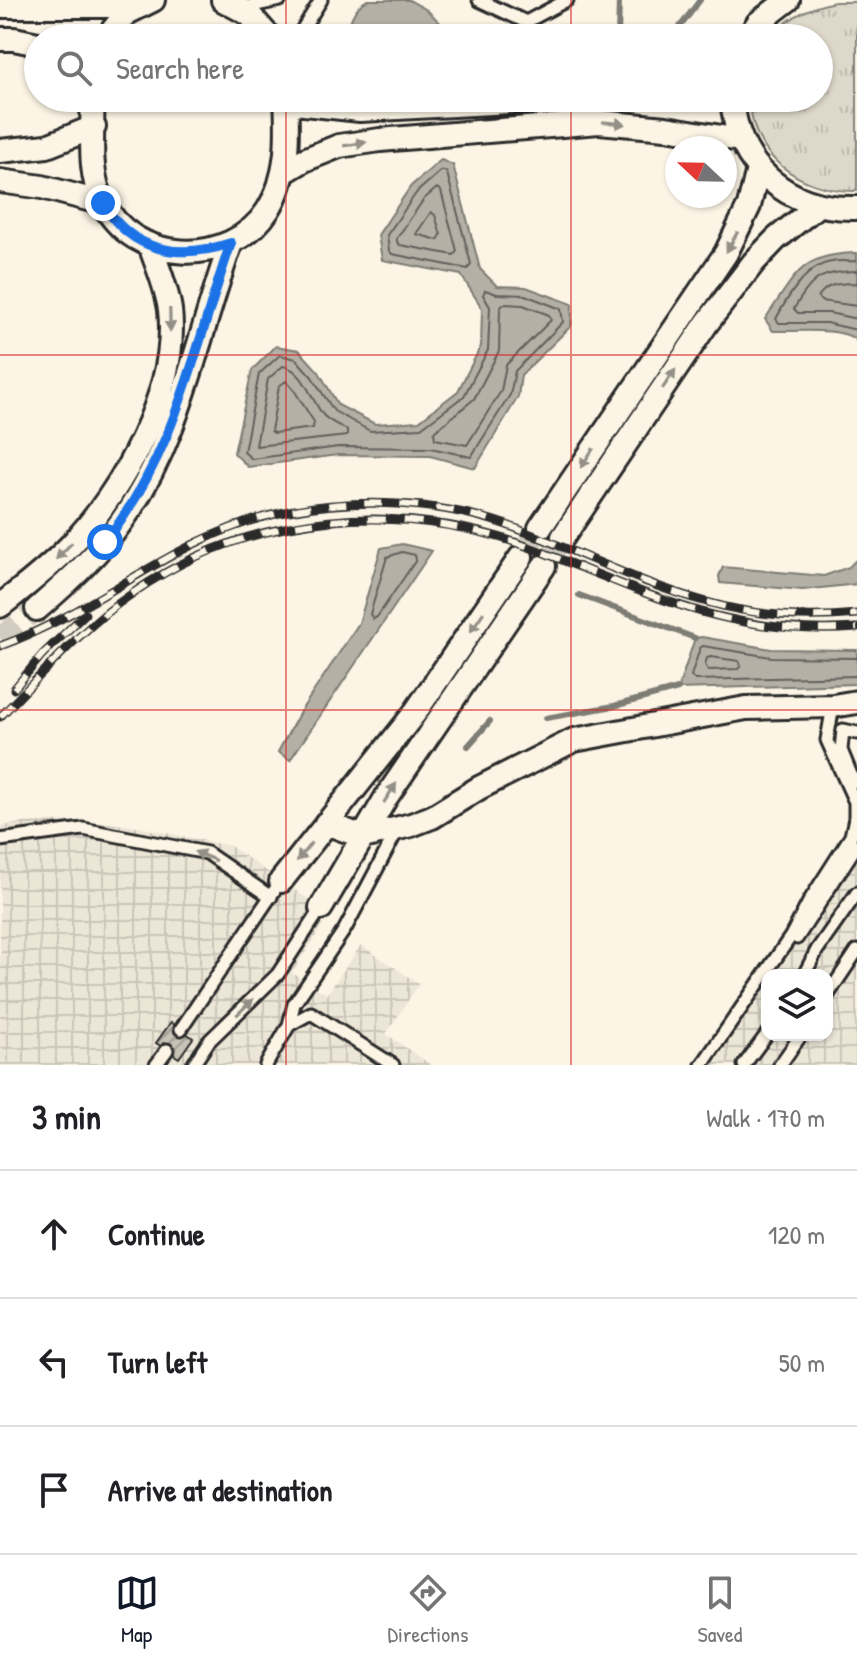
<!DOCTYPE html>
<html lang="en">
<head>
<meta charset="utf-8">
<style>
	body { margin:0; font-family:"Patrick Hand",sans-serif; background:#f6f6f6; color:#202124 }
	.controls { position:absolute; right:24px; bottom:24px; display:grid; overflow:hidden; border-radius:16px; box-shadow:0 2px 6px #0004 }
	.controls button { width:72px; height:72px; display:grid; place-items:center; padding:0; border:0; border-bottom:2px solid #e0e0e0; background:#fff; color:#202124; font:40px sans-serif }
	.compass { position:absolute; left:665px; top:136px; width:72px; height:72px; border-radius:50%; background:#fff; box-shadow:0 2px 6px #0004; rotate:292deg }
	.stop { position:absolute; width:24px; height:24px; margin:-18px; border:6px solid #1a73e8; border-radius:50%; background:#fff }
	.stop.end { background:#1a73e8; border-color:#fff; box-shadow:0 2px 8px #0008 }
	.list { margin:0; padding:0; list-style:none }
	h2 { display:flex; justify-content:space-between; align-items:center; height:104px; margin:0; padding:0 32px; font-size:34px }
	h2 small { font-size:26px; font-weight:400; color:#757577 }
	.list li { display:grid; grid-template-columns:52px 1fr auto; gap:24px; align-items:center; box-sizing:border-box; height:128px; padding:0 32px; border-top:2px solid #e0e0e0 }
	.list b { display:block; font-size:30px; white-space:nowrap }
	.list em { font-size:26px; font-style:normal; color:#757577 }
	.icon { flex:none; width:44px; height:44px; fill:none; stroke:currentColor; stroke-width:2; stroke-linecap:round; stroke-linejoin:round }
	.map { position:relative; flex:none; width:857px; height:1065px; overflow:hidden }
	.search { position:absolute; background:#fff; box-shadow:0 2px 6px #0004; left:24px; right:24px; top:24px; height:88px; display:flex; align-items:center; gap:20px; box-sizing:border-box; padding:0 28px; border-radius:44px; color:#757577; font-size:30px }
	.sheet { height:488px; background:#fff }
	nav { display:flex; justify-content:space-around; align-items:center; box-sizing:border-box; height:112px; border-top:2px solid #e0e0e0; background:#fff; font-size:22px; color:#757577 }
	nav a { display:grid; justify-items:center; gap:4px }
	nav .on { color:#111827 }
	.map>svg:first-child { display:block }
</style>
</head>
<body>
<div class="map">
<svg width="857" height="1065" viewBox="0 0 857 1065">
	<defs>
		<pattern id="industrial-grid" width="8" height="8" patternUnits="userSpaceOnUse" patternTransform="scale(2)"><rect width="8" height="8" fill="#ece6d7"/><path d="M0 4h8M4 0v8" fill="none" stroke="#cbc5b9"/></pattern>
		<pattern id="grass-tufts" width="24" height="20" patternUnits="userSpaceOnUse" patternTransform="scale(2)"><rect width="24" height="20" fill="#ded8ca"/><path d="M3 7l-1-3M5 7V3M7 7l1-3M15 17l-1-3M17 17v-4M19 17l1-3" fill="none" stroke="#bfbaae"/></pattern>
		<pattern id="building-hatch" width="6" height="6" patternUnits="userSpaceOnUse" patternTransform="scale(2)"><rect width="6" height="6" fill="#c8c3b7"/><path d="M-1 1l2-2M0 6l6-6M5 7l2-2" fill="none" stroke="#a39f95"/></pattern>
	</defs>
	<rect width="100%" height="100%" fill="#fcf5e5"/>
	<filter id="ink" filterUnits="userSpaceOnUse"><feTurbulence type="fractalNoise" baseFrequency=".0125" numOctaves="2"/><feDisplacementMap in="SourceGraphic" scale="16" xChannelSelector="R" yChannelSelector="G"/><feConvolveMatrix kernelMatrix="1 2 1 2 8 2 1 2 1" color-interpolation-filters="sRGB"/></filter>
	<g filter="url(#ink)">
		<!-- industrial -->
		<path fill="url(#industrial-grid)" fill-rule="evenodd" d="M88 821 133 826 230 846 330 914 292 973 327 994 361 945 419 984 386 1034 431 1065H0V826L33 822Z
			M857 849V1065H693L825 872ZM767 975H827V1035H767Z"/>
		<!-- grass -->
		<path fill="url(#grass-tufts)" stroke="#84827a" stroke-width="2" d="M835 2H857V190L854 191C800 191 750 156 750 98H819V38H770C787 17 809 7 835 2Z"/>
		<!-- water -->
		<path fill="#b4b0a5" stroke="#7d7b74" stroke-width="2" d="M368 0H409L427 10 456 38H346C349 23 353 7 368 0Z
			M441 160 453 165 480 269 497 286 526 287 572 304 571 326 521 375 518 397 475 468 430 456 338 455 248 467 234 453 252 370 276 346 299 350 319 372 338 405 375 424 419 421 458 391 481 346 482 308 461 275 382 260 378 235 411 186Z
			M857 253V341C843 326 793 332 773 331L765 319C796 275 799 254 857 253Z
			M402 544 432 551 290 760 278 752 300 712 359 623 381 548Z
			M857 559V584L803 590 720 583 719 576 723 567 824 576 849 567Z
			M702 637 771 649 857 650V684L678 689 695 638Z"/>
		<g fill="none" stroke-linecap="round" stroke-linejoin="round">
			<!-- shore -->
			<path stroke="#62605c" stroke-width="2" d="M442 170 447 173 471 264 468 269 392 254 389 251 387 235 417 192Z
				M437 188 441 191 457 251 454 255 400 245 397 242V238L424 199Z
				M431 212 435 215 441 235 438 240 416 234Z
				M857 261C849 262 840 260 832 262 806 265 787 298 776 319L779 323H826L857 330
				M857 271C821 272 812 277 794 309L798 313H829L857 319
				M857 283C840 284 828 282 818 297L821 301 857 306
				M485 290 497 294 525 295 561 309 563 322 515 371 510 395 471 457 431 448 338 447 252 459 244 452 259 374 280 355 296 359 312 377 334 411 370 431 421 428 464 396 488 350 490 307 483 295Z
				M504 304 523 305 549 315 551 320 506 365 501 391 467 445 435 439 434 432 474 399 499 351 500 308Z
				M283 366C305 370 311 401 324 416 330 422 340 426 347 430V436L256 446 268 379Z
				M286 381 294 390 314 422 313 428 274 433 271 431 279 386Z
				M402 552 415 555 416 560 377 617 373 619 370 614 387 557Z
				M711 657 739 661 741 666 738 669 708 670 705 665 707 658Z
				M857 658 771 657 703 646 700 648 691 676 695 680 857 676"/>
			<!-- stream -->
			<path stroke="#7d7b74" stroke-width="6" d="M618 38 619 0
				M656 38 674 35 700 0
				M579 595 695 638
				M546 718 614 706 678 689
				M468 746 490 721"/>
		</g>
		<!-- building -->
		<path fill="url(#building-hatch)" stroke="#2b2b2b" stroke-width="2" d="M171 1022 193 1038 179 1058 156 1043Z"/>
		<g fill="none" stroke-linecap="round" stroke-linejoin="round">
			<!-- street-tunnel -->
			<path stroke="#d2cdc0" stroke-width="22" stroke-dasharray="22 11" stroke-linecap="butt" d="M521 557 540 528
				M544 566 563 537
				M0 638 37 609"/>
			<!-- lane casing -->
			<g stroke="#2b2b2b" stroke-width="17">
				<path id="lane" d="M479 0 526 22 567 0
					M242 8 280 0
					M297 38 321 0
					M854 782 841 750 843 730 857 733
					M0 840 83 829 207 853 271 897
					M797 938 857 845
					M804 975 817 950 857 893
					M827 996 857 951
					M289 1025 311 1013 393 1065
					M181 1029 274 891
					M156 1065 167 1050
					M193 1065 209 1041 278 974 321 908
					M266 1065 289 1025 294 1004 345 929 398 829
					M702 1065 791 936 810 900 851 836 855 818V802L827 740 833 706
					M744 1065 767 1034
					M780 1065 801 1035"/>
			</g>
			<!-- street casing -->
			<g stroke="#2b2b2b" stroke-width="28">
				<path id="street" d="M223 0 249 14 270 38
					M0 6H137
					M106 38 127 13 153 0
					M748 38 758 23 788 0
					M0 39H14L38 44
					M92 98C94 132 87 169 102 200 131 265 230 269 268 210 289 177 288 136 286 98
					M732 98C737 168 788 210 857 208
					M286 102 360 110 584 98
					M0 151 47 146 94 127
					M284 172 304 160 339 146 380 140 599 122 666 128 740 140
					M0 181 42 187 103 203
					M540 528 726 253 749 206 758 169
					M563 537 707 323 754 262 776 239 818 205
					M0 606C24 587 48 569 70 546 123 491 179 389 170 310 167 288 157 266 150 245
					M37 609C68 582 98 555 122 521 181 438 197 337 231 243
					M326 823 363 837 411 825 432 817 479 788 574 740 746 708 833 706 857 702
					M281 881 414 714 521 557
					M321 908 387 796 544 566"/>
			</g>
			<!-- lane -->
			<use href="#lane" stroke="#fcf5e5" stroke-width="11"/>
			<!-- street -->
			<use href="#street" stroke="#fcf5e5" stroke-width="22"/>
			<!-- rail casing -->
			<g stroke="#2b2b2b" stroke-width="9">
				<path id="rail" d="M0 646C104 609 176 533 289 511 359 498 436 501 504 524 572 548 637 583 707 602 756 616 807 619 857 614
					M14 689 42 655 85 614
					M0 717C42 674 83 627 133 593 252 510 403 499 537 550 652 595 729 637 857 628"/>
			</g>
			<!-- rail -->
			<use href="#rail" stroke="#fcf5e5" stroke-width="6" stroke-dasharray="18" stroke-linecap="butt"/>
		</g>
		<!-- one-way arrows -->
		<defs><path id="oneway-solid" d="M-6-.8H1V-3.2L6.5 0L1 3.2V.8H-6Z" transform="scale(2)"/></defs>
		<g fill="#949088">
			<use href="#oneway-solid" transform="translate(614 123) rotate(5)"/>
			<use href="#oneway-solid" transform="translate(355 144) rotate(-9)"/>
			<use href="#oneway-solid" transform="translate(732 242) rotate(119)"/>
			<use href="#oneway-solid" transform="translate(170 320) rotate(89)"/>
			<use href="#oneway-solid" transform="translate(669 379) rotate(-56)"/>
			<use href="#oneway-solid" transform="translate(587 458) rotate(124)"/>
			<use href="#oneway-solid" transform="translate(64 551) rotate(134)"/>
			<use href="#oneway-solid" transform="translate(477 622) rotate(124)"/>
			<use href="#oneway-solid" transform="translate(390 793) rotate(-57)"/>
			<use href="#oneway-solid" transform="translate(304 852) rotate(128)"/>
			<use href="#oneway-solid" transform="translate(205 856) rotate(-157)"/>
			<use href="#oneway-solid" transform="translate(245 1007) rotate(-44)"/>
		</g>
	</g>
	<g fill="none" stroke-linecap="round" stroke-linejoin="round" filter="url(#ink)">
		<!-- route -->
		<path stroke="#1a73e8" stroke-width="10" d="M103 203C132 253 180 260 231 243 194 349 177 451 105 542"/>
	</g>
	<!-- grid -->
	<path fill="none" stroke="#d62828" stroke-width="2" stroke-opacity="0.55" d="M286 0V38M571 0V38M286 98V1065M571 98V1065M0 355H857M0 710H857"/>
</svg>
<div class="controls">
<button><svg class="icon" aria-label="layers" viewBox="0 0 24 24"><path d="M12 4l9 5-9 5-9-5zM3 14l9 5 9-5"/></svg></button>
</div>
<svg class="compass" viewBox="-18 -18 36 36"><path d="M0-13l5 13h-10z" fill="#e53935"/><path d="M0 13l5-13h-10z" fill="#757577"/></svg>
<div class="stop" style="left:105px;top:542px"></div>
<div class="stop end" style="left:103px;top:203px"></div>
<div class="search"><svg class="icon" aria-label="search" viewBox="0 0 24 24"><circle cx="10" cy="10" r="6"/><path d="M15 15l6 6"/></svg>Search here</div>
</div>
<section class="sheet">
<h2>3 min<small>Walk · 170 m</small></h2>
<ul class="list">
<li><svg class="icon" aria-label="ahead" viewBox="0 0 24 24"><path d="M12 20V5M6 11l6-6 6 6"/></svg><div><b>Continue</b></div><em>120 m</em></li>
<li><svg class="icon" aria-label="left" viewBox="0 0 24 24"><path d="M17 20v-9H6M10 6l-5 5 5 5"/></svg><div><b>Turn left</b></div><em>50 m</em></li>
<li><svg class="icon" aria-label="arrive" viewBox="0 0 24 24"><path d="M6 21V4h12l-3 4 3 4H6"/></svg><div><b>Arrive at destination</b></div></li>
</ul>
</section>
<nav>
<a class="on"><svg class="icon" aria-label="map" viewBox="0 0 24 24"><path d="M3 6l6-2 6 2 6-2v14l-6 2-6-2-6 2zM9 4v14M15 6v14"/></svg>Map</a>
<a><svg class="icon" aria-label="directions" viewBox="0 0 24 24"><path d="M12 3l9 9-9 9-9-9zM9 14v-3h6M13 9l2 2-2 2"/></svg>Directions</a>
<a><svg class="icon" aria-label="saved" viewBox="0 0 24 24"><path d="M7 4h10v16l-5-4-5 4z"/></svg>Saved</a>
</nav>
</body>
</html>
